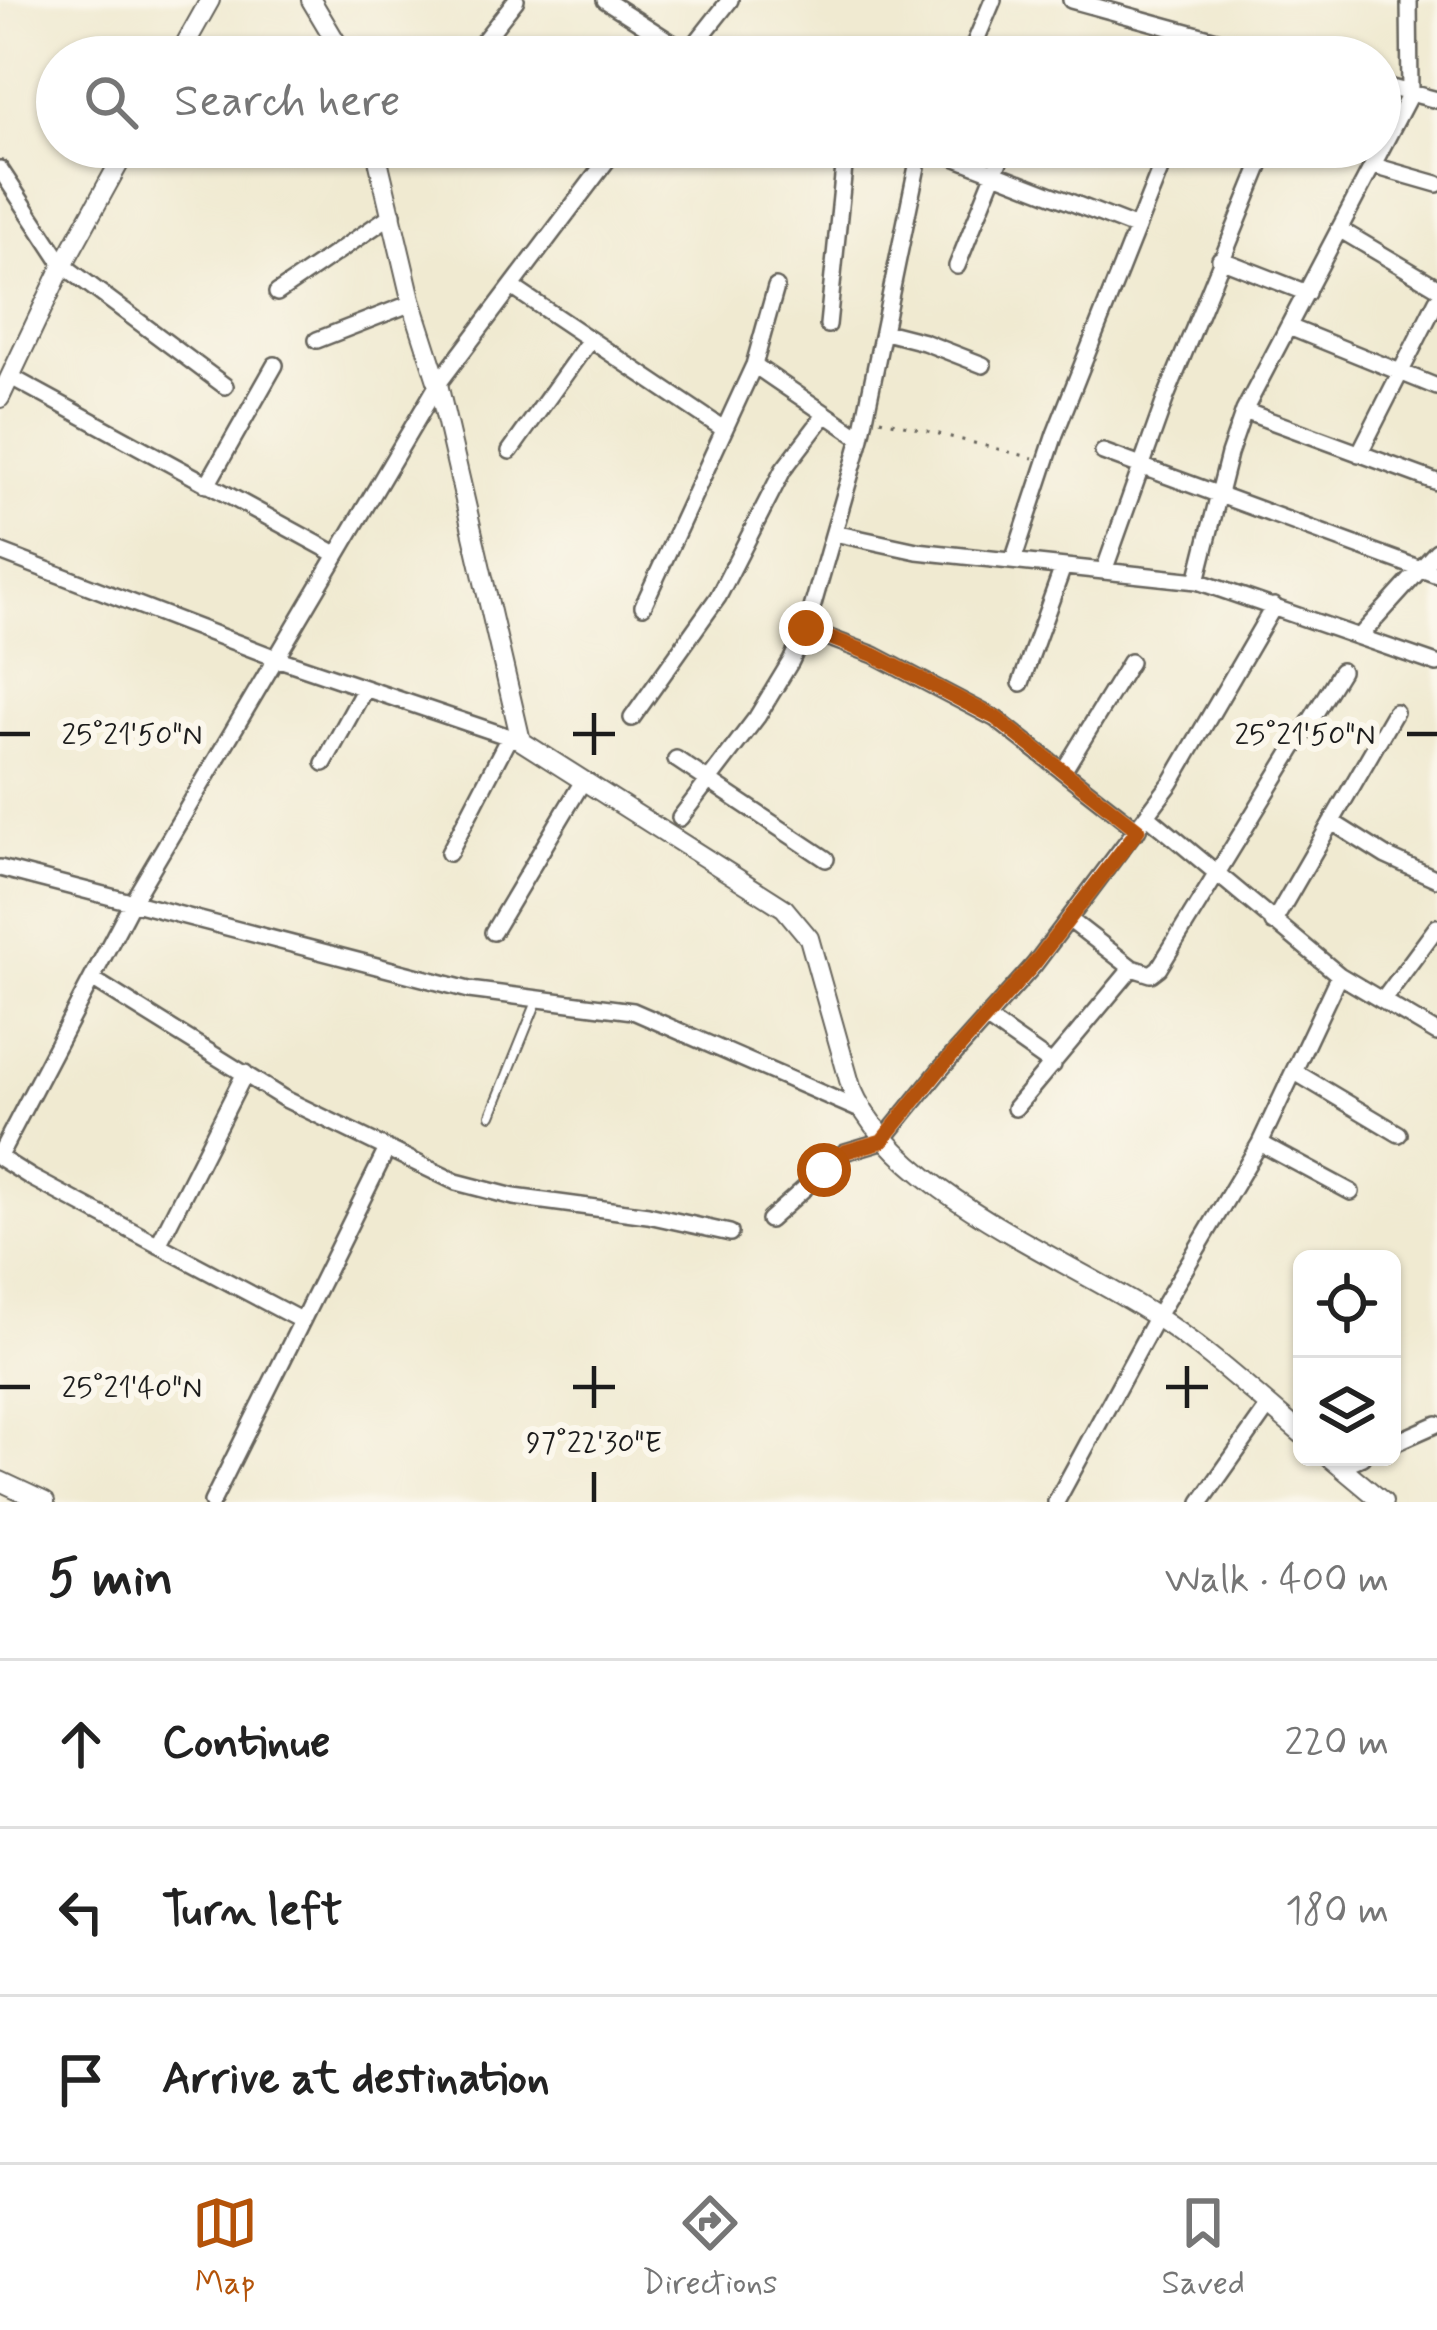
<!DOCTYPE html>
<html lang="en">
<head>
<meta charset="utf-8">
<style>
	body { margin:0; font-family:Mynerve,sans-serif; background:#f2f2f2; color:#222 }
	.controls { position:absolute; right:36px; bottom:36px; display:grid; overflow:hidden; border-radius:18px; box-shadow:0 3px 9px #0004 }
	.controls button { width:108px; height:108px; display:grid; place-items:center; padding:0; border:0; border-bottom:3px solid #e0e0e0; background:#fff; color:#222; font:60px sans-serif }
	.stop { position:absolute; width:36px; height:36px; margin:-27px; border:9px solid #b45309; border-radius:50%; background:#fff }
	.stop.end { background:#b45309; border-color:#fff; box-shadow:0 3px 12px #0008 }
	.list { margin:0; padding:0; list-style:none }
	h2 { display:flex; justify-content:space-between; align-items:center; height:156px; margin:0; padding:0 48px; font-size:51px }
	h2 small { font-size:39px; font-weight:400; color:#767676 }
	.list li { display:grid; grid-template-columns:78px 1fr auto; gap:36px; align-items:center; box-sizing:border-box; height:168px; padding:0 48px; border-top:3px solid #e0e0e0 }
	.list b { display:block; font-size:45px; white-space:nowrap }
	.list em { font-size:39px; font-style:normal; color:#767676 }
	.icon { flex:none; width:66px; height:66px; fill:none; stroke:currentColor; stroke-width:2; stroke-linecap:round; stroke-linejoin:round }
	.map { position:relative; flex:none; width:1437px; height:1502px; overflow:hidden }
	.search { position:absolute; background:#fff; box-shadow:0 3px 9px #0004; left:36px; right:36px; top:36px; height:132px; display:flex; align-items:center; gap:30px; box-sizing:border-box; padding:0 42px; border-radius:66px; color:#767676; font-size:45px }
	.sheet { height:660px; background:#fff }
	nav { display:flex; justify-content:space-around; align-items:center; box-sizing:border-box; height:168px; border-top:3px solid #e0e0e0; background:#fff; font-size:33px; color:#767676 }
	nav a { display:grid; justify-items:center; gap:6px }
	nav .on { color:#b45309 }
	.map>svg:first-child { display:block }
</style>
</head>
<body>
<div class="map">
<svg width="1437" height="1502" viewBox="0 0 1437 1502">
	<rect width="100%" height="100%" fill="#fbf7ec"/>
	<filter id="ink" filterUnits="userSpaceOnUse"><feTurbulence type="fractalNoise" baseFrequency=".00833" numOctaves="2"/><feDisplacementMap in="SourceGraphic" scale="24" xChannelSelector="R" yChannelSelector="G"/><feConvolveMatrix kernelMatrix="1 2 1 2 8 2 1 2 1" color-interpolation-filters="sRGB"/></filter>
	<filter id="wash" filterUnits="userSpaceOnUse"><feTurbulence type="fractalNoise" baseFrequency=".004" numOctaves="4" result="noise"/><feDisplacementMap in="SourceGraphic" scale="48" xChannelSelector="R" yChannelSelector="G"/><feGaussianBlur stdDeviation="2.7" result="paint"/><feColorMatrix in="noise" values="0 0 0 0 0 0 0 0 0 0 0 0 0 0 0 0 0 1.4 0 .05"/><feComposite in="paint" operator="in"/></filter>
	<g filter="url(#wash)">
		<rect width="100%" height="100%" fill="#f0ead1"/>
	</g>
	<g filter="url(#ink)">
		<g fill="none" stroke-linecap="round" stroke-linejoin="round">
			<!-- service casing -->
			<g stroke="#66645b" stroke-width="12">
				<path id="service" d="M491 1115 538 999"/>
			</g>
			<!-- minor casing -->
			<g stroke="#66645b" stroke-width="20">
				<path id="minor" d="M605 0 694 57
					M1071 0 1278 57
					M471 57 516 0
					M685 57 730 0
					M969 57 993 0
					M1380 85 1437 100
					M928 147 1137 228
					M1374 166 1437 184
					M0 169 63 265 225 386
					M1339 229 1437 287
					M1220 259 1307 293
					M957 266 1005 147
					M512 287 722 428
					M277 293 393 214
					M828 325 846 147
					M1289 327 1437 387
					M885 332 924 342 983 365
					M317 340 412 303
					M754 365 861 438
					M11 377 336 554
					M1244 411 1437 482
					M510 451 589 341
					M1103 452 1437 575
					M1359 454 1437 300
					M207 485 275 365
					M834 533 917 551 1197 581 1437 664
					M0 552 276 658 521 741
					M1013 561 1055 434 1169 147
					M1104 571 1166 397 1268 147
					M1197 581 1229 454 1244 411 1410 94 1409 0
					M643 606 754 365 776 287
					M806 629 874 655 996 719 1138 830
					M1360 636 1437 551
					M1021 683 1063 567
					M632 718 718 597 783 470 825 415
					M676 759 826 859
					M324 763 364 690
					M1064 770 1130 662
					M1148 816 1339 975 1437 1033
					M680 818 757 717 791 661 806 629 861 438 921 147
					M1332 822 1386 856 1437 879
					M449 853 509 737
					M0 868 469 990 633 1011 860 1110
					M1273 923 1395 712
					M493 932 583 781
					M1132 968 1151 974 1159 968 1341 671
					M92 979 283 1098 456 1182 514 1197 648 1215 730 1233
					M1383 1000 1437 927
					M986 1018 1053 1065
					M1295 1072 1399 1134
					M1015 1108 1132 968 1070 920
					M1260 1143 1351 1192
					M0 1154 132 902 438 384 617 147
					M0 1158 32 1178 302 1321 387 1149
					M769 1220 845 1152 882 1141 939 1071 1034 965 1171 783 1274 606
					M158 1245 245 1073
					M1392 1444 1437 1424
					M1341 1466 1362 1457
					M212 1502 302 1321
					M1056 1502 1157 1316 1260 1143 1339 975
					M1201 1502 1268 1407"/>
			</g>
			<!-- tertiary casing -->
			<g stroke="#66645b" stroke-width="22">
				<path id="tertiary" d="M311 0 345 57
					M178 57 210 0
					M375 147 412 303 438 384 521 741 784 908 809 938 851 1087C894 1191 1060 1255 1152 1314 1205 1348 1254 1394 1302 1434
					M0 398 63 265 128 147
					M1329 1457 1383 1502
					M0 1481 45 1502"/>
			</g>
			<!-- path -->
			<path stroke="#66645b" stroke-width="3" stroke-dasharray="3 9" stroke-linecap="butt" d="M880 419 1033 458"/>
			<!-- service -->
			<use href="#service" stroke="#fff" stroke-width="8"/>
			<!-- minor -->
			<use href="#minor" stroke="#fff" stroke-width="15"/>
			<!-- tertiary -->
			<use href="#tertiary" stroke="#fff" stroke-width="18"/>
		</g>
	</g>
	<g fill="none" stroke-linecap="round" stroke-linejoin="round" filter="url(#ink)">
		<!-- route -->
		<path stroke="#b45309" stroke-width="15" d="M806 628 874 655 996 718 1138 830 1034 964 938 1071 882 1141 844 1152 824 1170"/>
	</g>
	<!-- ticks -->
	<path fill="none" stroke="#1c1c1c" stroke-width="4.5" d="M594 713V755M0 734H30M573 734H615M1407 734H1437M594 1366V1408M1187 1366V1408M0 1387H30M573 1387H615M1166 1387H1208M594 1472V1502"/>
	<g font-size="30" text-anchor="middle" fill="#1c1c1c" stroke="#fbf7ec" stroke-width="12" stroke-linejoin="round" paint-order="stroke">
		<text x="132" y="744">25°21'50"N</text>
		<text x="1305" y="744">25°21'50"N</text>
		<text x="132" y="1397">25°21'40"N</text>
		<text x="594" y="1452">97°22'30"E</text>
	</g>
</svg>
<div class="controls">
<button><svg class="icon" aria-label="locate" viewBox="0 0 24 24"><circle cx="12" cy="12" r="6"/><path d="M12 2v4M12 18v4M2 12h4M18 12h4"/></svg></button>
<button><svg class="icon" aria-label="layers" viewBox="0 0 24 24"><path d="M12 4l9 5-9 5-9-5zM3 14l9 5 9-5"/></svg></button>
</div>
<div class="stop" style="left:824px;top:1170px"></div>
<div class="stop end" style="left:806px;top:628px"></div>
<div class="search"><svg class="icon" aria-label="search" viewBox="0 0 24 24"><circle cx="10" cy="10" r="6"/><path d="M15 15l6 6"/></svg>Search here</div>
</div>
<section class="sheet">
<h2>5 min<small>Walk · 400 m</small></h2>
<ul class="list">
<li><svg class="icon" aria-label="ahead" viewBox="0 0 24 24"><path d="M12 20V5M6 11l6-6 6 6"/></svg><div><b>Continue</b></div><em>220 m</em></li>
<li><svg class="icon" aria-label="left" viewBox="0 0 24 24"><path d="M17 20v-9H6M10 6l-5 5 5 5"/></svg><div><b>Turn left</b></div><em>180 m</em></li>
<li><svg class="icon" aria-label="arrive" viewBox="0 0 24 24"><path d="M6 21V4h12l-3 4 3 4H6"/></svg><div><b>Arrive at destination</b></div></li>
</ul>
</section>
<nav>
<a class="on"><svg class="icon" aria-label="map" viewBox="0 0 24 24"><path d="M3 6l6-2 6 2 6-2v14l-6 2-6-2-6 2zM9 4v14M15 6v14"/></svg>Map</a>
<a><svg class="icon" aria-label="directions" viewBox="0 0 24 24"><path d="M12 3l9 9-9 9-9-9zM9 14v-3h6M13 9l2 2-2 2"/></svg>Directions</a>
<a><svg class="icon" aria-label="saved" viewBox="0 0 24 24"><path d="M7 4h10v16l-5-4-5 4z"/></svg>Saved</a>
</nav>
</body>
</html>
